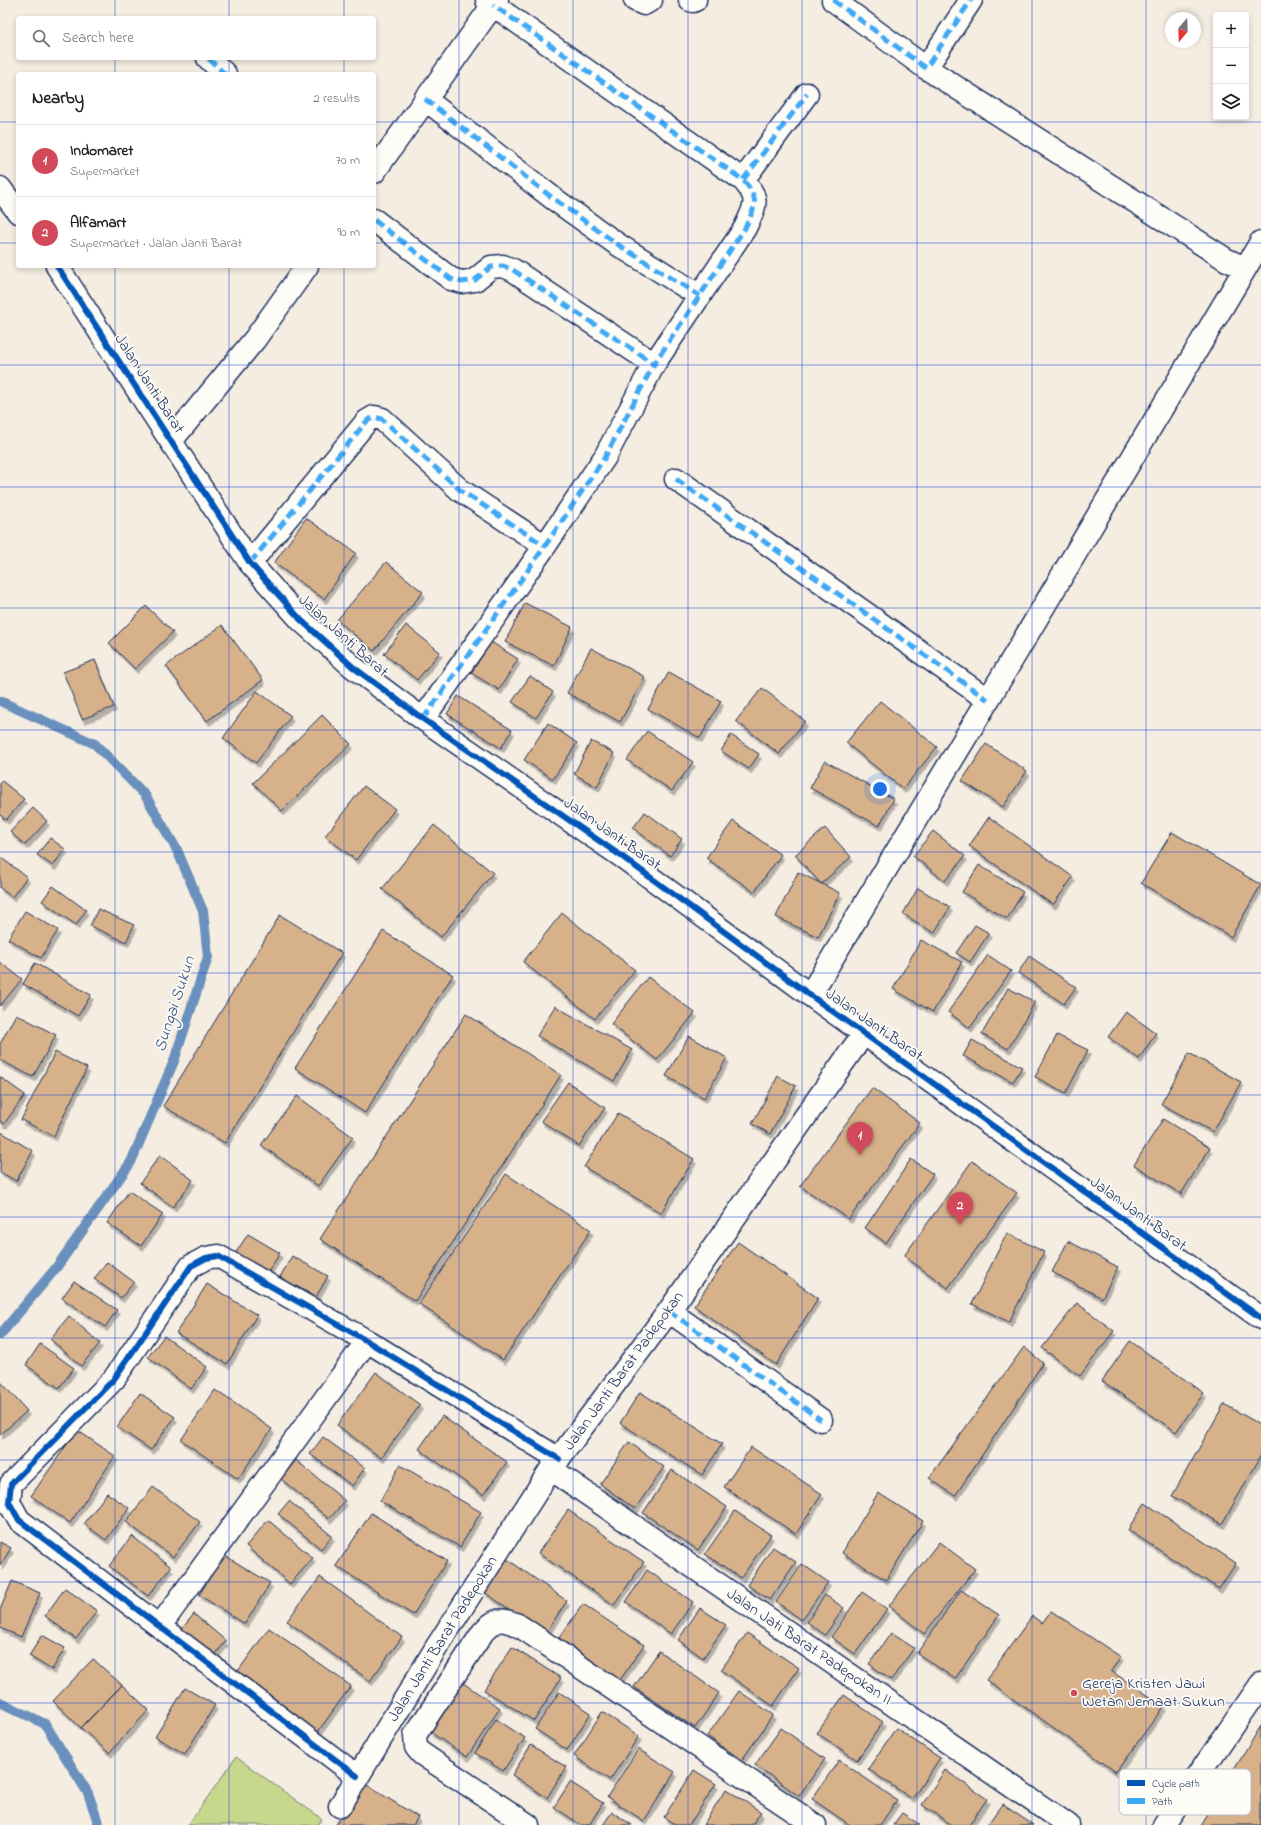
<!DOCTYPE html>
<html lang="en">
<head>
<meta charset="utf-8">
<style>
	body { margin:0; font-family:"Indie Flower",sans-serif; background:#f6f6f6; color:#202124 }
	.controls { position:absolute; right:12px; top:12px; display:grid; overflow:hidden; border-radius:4px; box-shadow:0 2px 6px #0003 }
	.controls button { width:36px; height:36px; display:grid; place-items:center; padding:0; border:0; border-bottom:1px solid #e0e0e0; background:#fff; color:#202124; font:20px sans-serif }
	.compass { position:absolute; left:1165px; top:12px; width:36px; height:36px; border-radius:50%; background:#fff; box-shadow:0 2px 6px #0003; rotate:199deg }
	.you { position:absolute; left:880px; top:789px; width:14px; height:14px; margin:-10px; border:3px solid #fff; border-radius:50%; background:#1a73e8; box-shadow:0 0 0 6px #1a73e833 }
	.badge { display:grid; place-items:center; width:26px; height:26px; border-radius:50%; background:#d1495b; color:#fff; font-size:13px; font-weight:700 }
	.pin { position:absolute; translate:-50% -33px; filter:drop-shadow(0 1px 2px #0008) }
	.pin::after { content:''; position:absolute; top:21px; width:14px; height:12px; background:inherit; clip-path:polygon(0 0,100% 0,50% 100%) }
	.list { margin:0; padding:0; list-style:none }
	h2 { display:flex; justify-content:space-between; align-items:center; height:52px; margin:0; padding:0 16px; font-size:17px }
	h2 small { font-size:13px; font-weight:400; color:#757577 }
	.list li { display:grid; grid-template-columns:26px 1fr auto; gap:12px; align-items:center; box-sizing:border-box; height:72px; padding:0 16px; border-top:1px solid #e0e0e0 }
	.list b { display:block; font-size:15px; white-space:nowrap }
	.list p { margin:0; font-size:13px; white-space:nowrap; color:#757577 }
	.list em { font-size:13px; font-style:normal; color:#757577 }
	.icon { flex:none; width:22px; height:22px; fill:none; stroke:currentColor; stroke-width:2; stroke-linecap:round; stroke-linejoin:round }
	.map { position:relative; flex:none; width:1261px; height:1825px; overflow:hidden }
	.search { position:absolute; background:#fff; box-shadow:0 2px 6px #0003; left:16px; top:16px; width:360px; height:44px; display:flex; align-items:center; gap:10px; box-sizing:border-box; padding:0 14px; border-radius:4px; color:#757577; font-size:15px }
	.panel { position:absolute; background:#fff; box-shadow:0 2px 6px #0003; left:16px; top:72px; width:360px; height:196px; border-radius:4px }
	.map>svg:first-child { display:block }
</style>
</head>
<body>
<div class="map">
<svg width="1261" height="1825" viewBox="0 0 1261 1825">
	<defs>
		<filter id="shadow"><feDropShadow dx="2.5" dy="4.5" stdDeviation="0" flood-color="#0004"/></filter>
	</defs>
	<rect width="100%" height="100%" fill="#f5ede1"/>
	<filter id="ink" filterUnits="userSpaceOnUse"><feTurbulence type="fractalNoise" baseFrequency=".025" numOctaves="2"/><feDisplacementMap in="SourceGraphic" scale="8" xChannelSelector="R" yChannelSelector="G"/><feConvolveMatrix kernelMatrix="1 2 1 2 8 2 1 2 1" color-interpolation-filters="sRGB"/></filter>
	<g filter="url(#ink)">
		<!-- green -->
		<path fill="#c7d88d" stroke="#718476" d="M236 1757 322 1819 317 1825H188Z"/>
		<g fill="none" stroke-linecap="round" stroke-linejoin="round">
			<!-- stream -->
			<path stroke="#6a91bd" stroke-width="10" d="M0 701 95 744 145 795 177 850 203 911 208 957 174 1061 131 1162 56 1268 0 1335
				M0 1702 45 1724 88 1793 99 1825"/>
		</g>
		<!-- building -->
		<path fill="#d7b189" stroke="#1b2f5e" filter="url(#shadow)" d="M306 518 356 553 324 599 274 563Z
			M386 562 423 592 374 651 337 620Z
			M525 603 572 627 554 666 505 642Z
			M146 606 173 632 135 669 109 643Z
			M222 625 263 680 207 721 166 666Z
			M406 625 440 652 417 680 384 654Z
			M491 642 518 659 499 690 471 673Z
			M591 648 645 677 620 722 567 693Z
			M95 660 114 707 82 719 63 672Z
			M669 672 721 701 700 738 648 709Z
			M530 676 553 692 536 718 512 702Z
			M762 688 805 721 779 754 736 721Z
			M257 691 291 716 256 763 223 738Z
			M458 696 512 730 501 748 447 714Z
			M880 701 937 747 903 789 846 743Z
			M322 715 351 744 282 811 253 783Z
			M548 723 577 743 553 779 524 760Z
			M647 731 693 762 672 791 627 760Z
			M731 735 759 754 749 769 721 751Z
			M591 741 614 753 597 787 574 774Z
			M986 744 1027 771 1003 807 962 781Z
			M825 761 894 799 879 826 810 788Z
			M2 781 24 799 6 820 0 815V784Z
			M364 786 395 809 356 860 325 836Z
			M33 808 47 821 25 845 10 832Z
			M645 812 682 839 670 856 633 828Z
			M989 817 1073 877 1053 905 969 846Z
			M733 821 781 855 754 892 706 858Z
			M434 825 493 873 441 937 382 889Z
			M825 828 851 857 821 884 795 855Z
			M933 831 965 856 945 881 913 856Z
			M1172 832 1261 885 1231 937 1141 883Z
			M50 838 65 849 53 866 37 855Z
			M0 857 27 877 12 897 0 888Z
			M979 865 1023 892 1007 919 962 892Z
			M798 872 840 893 818 937 776 917Z
			M53 886 86 910 76 925 42 901Z
			M918 888 950 907 934 933 903 914Z
			M98 909 134 925 126 942 90 926Z
			M25 911 58 930 41 958 8 939Z
			M562 913 635 970 595 1019 523 962Z
			M280 915 342 953 225 1143 163 1106Z
			M975 925 989 933 970 962 956 953Z
			M383 931 453 975 365 1113 295 1068Z
			M921 940 962 962 933 1012 893 989Z
			M988 955 1011 971 970 1028 948 1012Z
			M1029 956 1076 987 1064 1004 1018 973Z
			M0 962 22 979 0 1006Z
			M35 963 91 995 78 1016 23 984Z
			M648 977 695 1013 657 1060 611 1024Z
			M1008 988 1035 1002 1008 1049 982 1034Z
			M555 1006 632 1050 614 1081 537 1036Z
			M1126 1012 1156 1033 1139 1059 1108 1037Z
			M16 1014 56 1035 33 1077 0 1060V1044Z
			M466 1014 561 1075 415 1301 320 1239Z
			M1057 1035 1088 1050 1066 1093 1035 1077Z
			M689 1036 727 1058 704 1098 666 1076Z
			M972 1040 1022 1067 1013 1082 963 1056Z
			M55 1052 87 1068 54 1136 21 1120Z
			M1189 1053 1241 1082 1213 1132 1161 1104Z
			M778 1076 796 1086 770 1134 752 1124Z
			M0 1077 25 1095 4 1124 0 1121Z
			M568 1082 605 1108 579 1146 541 1121Z
			M872 1088 920 1123 849 1219 800 1186Z
			M297 1096 353 1137 318 1186 261 1145Z
			M618 1113 694 1159 661 1213 584 1167Z
			M1163 1119 1210 1148 1181 1194 1134 1165Z
			M1 1132 33 1151 16 1181 0 1172Z
			M160 1155 193 1180 173 1207 140 1183Z
			M911 1159 933 1174 886 1243 865 1228Z
			M972 1161 1017 1193 948 1288 904 1256Z
			M506 1174 591 1230 503 1360 419 1304Z
			M129 1191 163 1214 141 1246 107 1223Z
			M1007 1233 1044 1252 1009 1322 972 1304Z
			M248 1234 280 1253 267 1274 235 1254Z
			M1068 1241 1118 1267 1102 1298 1052 1272Z
			M738 1242 818 1298 776 1365 694 1306Z
			M292 1256 328 1276 316 1297 280 1277Z
			M107 1262 134 1282 121 1298 94 1279Z
			M74 1281 117 1310 105 1327 62 1298Z
			M207 1284 257 1315 227 1364 176 1333Z
			M1077 1303 1114 1331 1080 1376 1042 1348Z
			M69 1316 100 1343 81 1366 50 1339Z
			M164 1336 207 1367 191 1389 148 1357Z
			M1130 1341 1204 1393 1176 1432 1102 1381Z
			M40 1344 74 1368 59 1388 26 1365Z
			M1024 1347 1043 1363 955 1496 929 1478Z
			M376 1372 420 1405 381 1458 337 1425Z
			M1 1382 27 1411 0 1435V1383Z
			M215 1390 272 1429 238 1479 181 1440Z
			M640 1392 722 1444 702 1475 620 1423Z
			M140 1393 175 1417 151 1450 117 1427Z
			M1224 1404 1261 1425V1456L1222 1524 1172 1496Z
			M442 1416 507 1462 483 1495 419 1449Z
			M77 1430 115 1456 70 1523 31 1496Z
			M323 1437 365 1468 352 1486 310 1454Z
			M629 1442 664 1467 635 1509 600 1484Z
			M751 1447 822 1494 796 1534 724 1487Z
			M296 1460 345 1501 329 1519 281 1479Z
			M400 1465 481 1512 460 1547 380 1501Z
			M672 1470 727 1507 698 1550 643 1513Z
			M153 1487 200 1522 173 1557 126 1522Z
			M107 1493 129 1508 106 1540 84 1524Z
			M878 1493 923 1521 886 1580 842 1553Z
			M289 1501 332 1536 321 1549 278 1514Z
			M1145 1503 1236 1563 1219 1589 1128 1530Z
			M568 1510 644 1562 614 1605 538 1553Z
			M735 1511 771 1535 741 1578 705 1554Z
			M371 1513 447 1561 413 1615 336 1566Z
			M268 1520 313 1558 290 1584 246 1546Z
			M132 1536 171 1567 148 1596 109 1566Z
			M0 1542 11 1548 0 1566Z
			M939 1542 975 1569 924 1634 889 1606Z
			M773 1547 796 1562 770 1600 747 1585Z
			M224 1555 270 1583 245 1624 199 1595Z
			M507 1559 567 1601 545 1634 484 1592Z
			M802 1564 828 1582 802 1620 776 1602Z
			M647 1570 693 1602 671 1634 626 1602Z
			M320 1577 402 1637 370 1681 287 1621Z
			M12 1581 40 1593 21 1637 0 1628V1610Z
			M65 1588 97 1611 76 1639 45 1616Z
			M961 1590 999 1615 955 1679 917 1653Z
			M862 1592 887 1609 855 1654 831 1637Z
			M825 1595 844 1608 825 1635 807 1622Z
			M583 1604 644 1645 620 1680 559 1638Z
			M700 1608 726 1625 703 1658 678 1640Z
			M1051 1611 1121 1657 1111 1671 1164 1706 1116 1772 986 1680 1032 1616 1042 1623Z
			M194 1614 226 1641 214 1656 181 1630Z
			M269 1628 351 1686 317 1733 236 1674Z
			M747 1633 799 1668 773 1706 721 1670Z
			M891 1633 914 1648 891 1680 869 1664Z
			M42 1635 65 1648 52 1670 29 1656Z
			M512 1647 561 1678 534 1721 484 1690Z
			M659 1651 719 1693 695 1728 634 1687Z
			M93 1659 122 1685 81 1728 53 1701Z
			M463 1683 500 1708 467 1757 430 1732Z
			M122 1685 149 1710 109 1753 81 1728Z
			M185 1688 215 1705 185 1754 155 1737Z
			M739 1691 773 1715 742 1760 707 1736Z
			M559 1692 591 1713 567 1750 535 1729Z
			M844 1695 883 1722 857 1760 817 1733Z
			M602 1712 639 1736 610 1780 574 1756Z
			M496 1719 525 1738 503 1771 475 1753Z
			M1261 1726V1825H1200Z
			M781 1728 825 1759 799 1796 755 1765Z
			M896 1728 940 1758 912 1799 868 1769Z
			M531 1745 566 1767 547 1798 512 1775Z
			M638 1749 675 1772 644 1821 607 1797Z
			M839 1760 897 1800 880 1825H850L812 1799Z
			M694 1770 716 1784 689 1825H675L664 1817Z
			M945 1770 987 1799 969 1825H952L922 1805Z
			M362 1782 418 1817 413 1825H338L336 1824Z
			M570 1782 603 1803 589 1825H581L554 1807Z
			M726 1789 761 1812 752 1825H703Z
			M1002 1804 1033 1825H987Z
			M612 1812 632 1825H603Z
			M902 1813 920 1825H893Z"/>
		<g fill="none" stroke-linecap="round" stroke-linejoin="round">
			<!-- minor casing -->
			<g stroke="#1b2f5e" stroke-width="25">
				<path id="minor" d="M635 0 644 4 651 0
					M690 0 693 1 695 0
					M833 0 926 68 1227 260 1245 268
					M208 58 225 74
					M926 68 971 0
					M425 99 554 199 617 244 700 296
					M374 172 493 5 487 0
					M743 180 807 94
					M0 188 18 212
					M374 220 451 279 462 282 475 280 491 267 503 266 513 270 654 364
					M57 266 250 563 301 620 353 667 423 719 624 858 810 995 1261 1318
					M171 441 255 339 307 266
					M676 479 988 700
					M250 563 367 421 374 417 382 419 460 490 545 546
					M423 719 545 546 605 457 654 364 745 228C755 206 761 200 743 180L493 5 497 0
					M810 995 988 700 1261 242
					M669 1311 821 1420
					M551 1469 1068 1825
					M160 1626 367 1341
					M357 1776 19 1520 9 1502 11 1484 114 1379 191 1266 206 1258 218 1256 367 1341 559 1459
					M340 1806 436 1648 551 1469 669 1311 864 1033
					M528 1825 422 1754 416 1747 415 1735 483 1632C496 1618 500 1618 518 1625L815 1825
					M1164 1825 1261 1684"/>
			</g>
			<!-- minor -->
			<use href="#minor" stroke="#fdfcf7" stroke-width="22"/>
			<!-- quiet -->
			<path stroke="#3fa9f5" stroke-width="5" stroke-dasharray="10 5" stroke-linecap="butt" d="M833 0 926 68 971 0
				M208 58 225 74
				M425 99 554 199 617 244 700 296
				M743 180 807 94
				M374 220 451 279 462 282 475 280 491 267 503 266 513 270 654 364
				M676 479 988 700
				M250 563 367 421 374 417 382 419 460 490 545 546
				M423 719 545 546 605 457 654 364 745 228C755 206 761 200 743 180L493 5
				M669 1311 821 1420"/>
			<!-- cycleway casing -->
			<g stroke="#fdfcf7" stroke-width="8">
				<path id="cycleway" d="M57 266 250 563 301 620 353 667 423 719 624 858 810 995 1261 1318
					M357 1776 19 1520 9 1502 11 1484 114 1379 191 1266 206 1258 218 1256 367 1341 559 1459"/>
			</g>
			<!-- cycleway -->
			<use href="#cycleway" stroke="#0057b8" stroke-width="6"/>
		</g>
	</g>
	<!-- grid -->
	<path fill="none" stroke="#1d4ed8" stroke-width="1" stroke-opacity="0.55" d="M115 0V18M229 0V18M344 0V18M459 0V1825M573 0V1825M688 0V1825M802 0V1825M917 0V1825M1032 0V1825M1146 0V1825M115 58V74M229 58V74M344 58V74M0 122H18M374 122H1261M0 243H18M374 243H1261M115 266V1825M229 266V1825M344 266V1825M0 365H1261M0 487H1261M0 608H1261M0 730H1261M0 852H1261M0 973H1261M0 1095H1261M0 1217H1261M0 1338H1261M0 1460H1261M0 1582H1261M0 1703H1261"/>
	<!-- markers -->
	<circle fill="#d1495b" stroke="#fdfcf7" stroke-width="1.5" cx="1074" cy="1693" r="4"/>
	<g text-anchor="middle" dominant-baseline="central" stroke-width="3.5" stroke-linejoin="round" paint-order="stroke">
		<!-- street labels -->
		<g font-size="16" fill="#1b2f5e" stroke="#fdfcf7">
			<text transform="translate(149 384) rotate(57)">Jalan Janti Barat</text>
			<text transform="translate(343 636) rotate(42)">Jalan Janti Barat</text>
			<text transform="translate(612 834) rotate(35)">Jalan Janti Barat</text>
			<text transform="translate(874 1025) rotate(35)">Jalan Janti Barat</text>
			<text transform="translate(1138 1214) rotate(36)">Jalan Janti Barat</text>
			<text transform="translate(624 1371) rotate(-54)">Jalan Janti Barat Padepokan</text>
			<text transform="translate(443 1639) rotate(-58)">Jalan Janti Barat Padepokan</text>
			<text transform="translate(809 1647) rotate(34)">Jalan Jati Barat Padepokan II</text>
		</g>
		<!-- poi labels -->
		<g font-size="16" fill="#1b2f5e" stroke="#fdfcf7" text-anchor="start">
			<text x="1082" y="1684">Gereja Kristen Jawi<tspan x="1082" dy="18">Wetan Jemaat Sukun</tspan></text>
		</g>
		<!-- water labels -->
		<g font-size="17" font-style="italic" fill="#3c5886" stroke="#fdfcf7">
			<text transform="translate(175 1004) rotate(-72)">Sungai Sukun</text>
		</g>
	</g>
	<!-- legend -->
	<rect x="1119" y="1769" width="132" height="46" rx="6" fill="#fdfcf7" stroke="#b9bec9" stroke-width="1"/>
	<rect x="1127" y="1780" width="18" height="6" fill="#0057b8"/>
	<rect x="1127" y="1798" width="18" height="6" fill="#3fa9f5"/>
	<g font-size="11" fill="#1b2f5e">
		<text x="1152" y="1787">Cycle path</text>
		<text x="1152" y="1805">Path</text>
	</g>
</svg>
<div class="controls">
<button>+</button>
<button>−</button>
<button><svg class="icon" aria-label="layers" viewBox="0 0 24 24"><path d="M12 4l9 5-9 5-9-5zM3 14l9 5 9-5"/></svg></button>
</div>
<svg class="compass" viewBox="-18 -18 36 36"><path d="M0-13l5 13h-10z" fill="#e53935"/><path d="M0 13l5-13h-10z" fill="#757577"/></svg>
<div class="you"></div>
<div class="pin badge" style="left:860px;top:1155px">1</div>
<div class="pin badge" style="left:960px;top:1225px">2</div>
<div class="search"><svg class="icon" aria-label="search" viewBox="0 0 24 24"><circle cx="10" cy="10" r="6"/><path d="M15 15l6 6"/></svg>Search here</div>
<section class="panel">
<h2>Nearby<small>2 results</small></h2>
<ul class="list">
<li><span class="badge">1</span><div><b>Indomaret</b><p>Supermarket</p></div><em>70 m</em></li>
<li><span class="badge">2</span><div><b>Alfamart</b><p>Supermarket · Jalan Janti Barat</p></div><em>90 m</em></li>
</ul>
</section>
</div>
</body>
</html>
